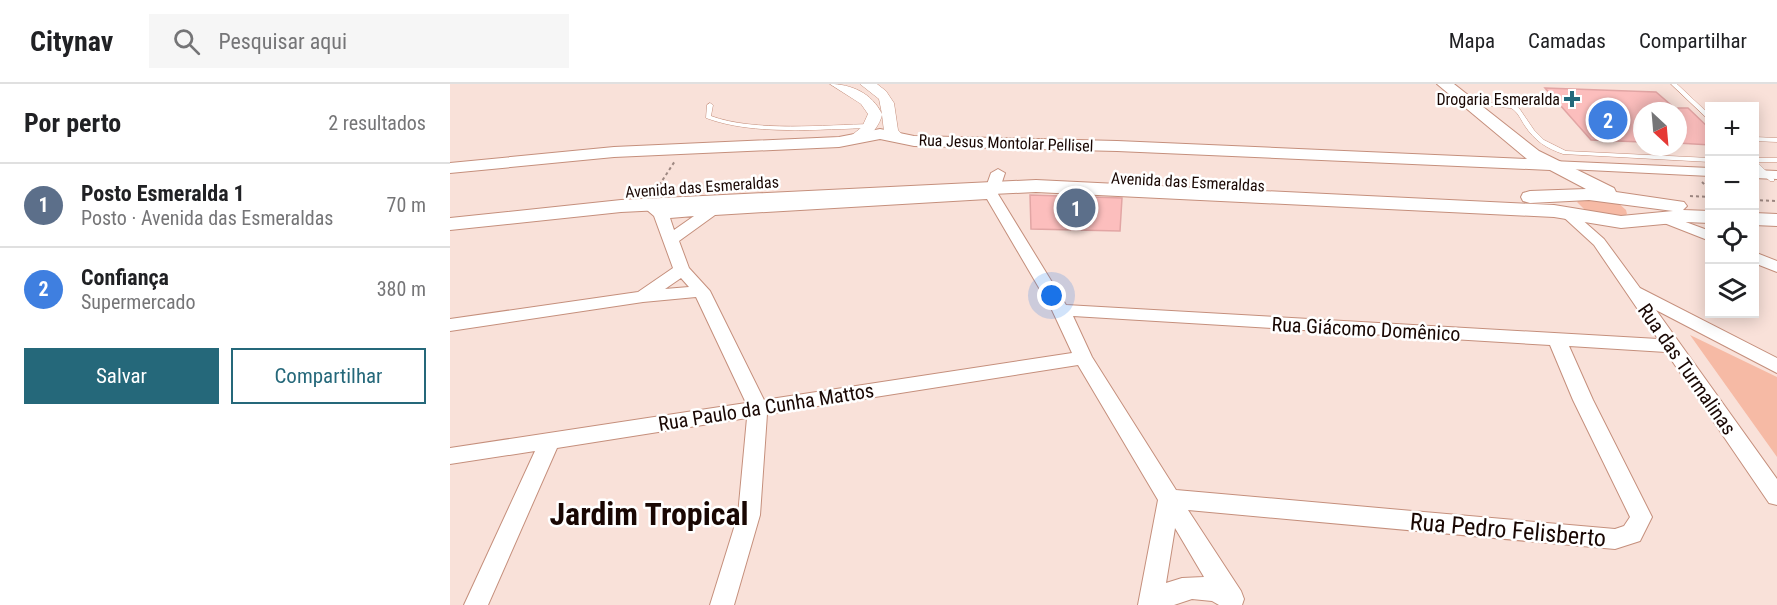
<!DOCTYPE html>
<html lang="pt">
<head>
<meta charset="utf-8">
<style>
	body { margin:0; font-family:"Roboto Condensed",sans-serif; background:#f6f6f6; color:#202124 }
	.controls { position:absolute; right:18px; top:18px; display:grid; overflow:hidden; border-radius:0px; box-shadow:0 3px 15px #0003 }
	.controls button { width:54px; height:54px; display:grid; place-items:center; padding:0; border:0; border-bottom:2px solid #e0e0e0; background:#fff; color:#202124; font:30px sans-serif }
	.compass { position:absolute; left:1183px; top:18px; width:54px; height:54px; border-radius:50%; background:#fff; box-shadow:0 3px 15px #0003; rotate:154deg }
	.you { position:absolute; left:602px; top:212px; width:21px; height:21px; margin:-15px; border:4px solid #fff; border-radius:50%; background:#1a73e8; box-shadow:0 0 0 9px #1a73e833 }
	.badge { display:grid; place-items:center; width:39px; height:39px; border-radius:50%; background:#25687a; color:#fff; font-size:20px; font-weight:700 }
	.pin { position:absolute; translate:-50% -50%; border:3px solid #fff; box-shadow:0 2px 6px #0006 }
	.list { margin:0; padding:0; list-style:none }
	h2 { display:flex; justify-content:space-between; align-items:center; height:78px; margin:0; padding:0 24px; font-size:26px }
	h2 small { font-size:20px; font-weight:400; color:#757577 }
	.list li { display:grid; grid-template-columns:39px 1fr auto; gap:18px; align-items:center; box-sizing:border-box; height:84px; padding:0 24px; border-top:2px solid #e0e0e0 }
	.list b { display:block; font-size:22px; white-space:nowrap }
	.list p { margin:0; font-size:20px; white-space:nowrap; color:#757577 }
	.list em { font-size:20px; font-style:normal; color:#757577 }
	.actions { display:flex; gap:12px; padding:18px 24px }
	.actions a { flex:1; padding:14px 0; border:2px solid #25687a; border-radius:0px; text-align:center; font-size:21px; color:#25687a }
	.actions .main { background:#25687a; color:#fff }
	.icon { flex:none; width:33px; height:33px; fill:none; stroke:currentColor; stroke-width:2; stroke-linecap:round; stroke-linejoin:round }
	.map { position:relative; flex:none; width:1327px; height:521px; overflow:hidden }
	header { display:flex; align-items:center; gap:36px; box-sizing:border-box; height:84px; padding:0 30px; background:#fff; border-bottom:2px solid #e0e0e0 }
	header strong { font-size:28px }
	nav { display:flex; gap:33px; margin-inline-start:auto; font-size:21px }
	.search { width:420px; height:54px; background:#f6f6f6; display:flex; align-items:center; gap:15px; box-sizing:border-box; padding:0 21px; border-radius:0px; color:#757577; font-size:22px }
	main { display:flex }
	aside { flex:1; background:#fff }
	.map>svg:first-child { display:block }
</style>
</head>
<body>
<header>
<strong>Citynav</strong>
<div class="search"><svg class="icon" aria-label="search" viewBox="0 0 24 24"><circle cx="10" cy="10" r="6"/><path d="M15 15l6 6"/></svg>Pesquisar aqui</div>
<nav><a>Mapa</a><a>Camadas</a><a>Compartilhar</a></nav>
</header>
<main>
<aside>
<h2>Por perto<small>2 resultados</small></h2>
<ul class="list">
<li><span class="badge" style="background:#5c6f8a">1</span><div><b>Posto Esmeralda 1</b><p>Posto · Avenida das Esmeraldas</p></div><em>70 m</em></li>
<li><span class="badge" style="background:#3f7fe0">2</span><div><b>Confiança</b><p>Supermercado</p></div><em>380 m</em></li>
</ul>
<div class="actions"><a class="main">Salvar</a><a>Compartilhar</a></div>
</aside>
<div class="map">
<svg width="1327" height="521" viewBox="0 0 1327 521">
	<rect width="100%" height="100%" fill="#f9e1d9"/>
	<!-- green -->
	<path fill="#f6baa5" d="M1133 113 1167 118 1176 126 1177 130 1170 134 1135 126 1127 118Z
		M1240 251 1327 293V373Z"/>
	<!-- building -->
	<path fill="#fcbebd" stroke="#e2a5a4" stroke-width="1.5" d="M1095 4 1206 8 1228 27H1192V58L1141 56Z
		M1228 24H1238L1260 45V61L1228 59Z
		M580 111 672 114 670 147 581 145Z"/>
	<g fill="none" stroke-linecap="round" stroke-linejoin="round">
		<!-- service casing -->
		<g stroke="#c58f7c" stroke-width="1">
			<path id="service" d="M1221 0H1227L1260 31V37Z
				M1018 17 1064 21 1069 24 1084 46 1094 56 1116 67 1260 74V78L1113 70C1096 64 1085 57 1075 42 1071 36 1068 28 1061 24L1016 20V18Z
				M260 19 263 21 261 32C305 48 375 41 422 40L425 42 422 44C371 45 304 52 256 34L257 21Z
				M1304 53 1327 54V58L1304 57Z
				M1304 74H1327V78H1307L1324 95V97H1320L1304 83Z"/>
		</g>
		<!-- minor casing -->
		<g stroke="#c58f7c" stroke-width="2">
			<path id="minor" d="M1102 77 1260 84V92L1097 84 1095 81Z
				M548 85 555 89 548 110 616 221 1208 255 1144 161 1109 129 1111 126H1121L1154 155 1190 204 1327 274V289L1206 226 1327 395V421L1319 419 1216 268 1119 262 1143 316 1202 433 1190 457 1165 465 738 426 791 507 794 515 792 521H769L762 517 742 515 724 521H688L708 416 628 281 317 330 310 431 284 521H260L288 431 297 334 107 364 38 521H14L85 367 0 380V364L296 319 246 213 193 218 0 247V235L188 208 223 184 204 132 190 120 192 117H202L214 125 535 106 541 89ZM537 115 602 226 622 269 314 316 260 207 239 184 229 157 265 131ZM244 132 224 146 220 134ZM231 194 239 203 215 205ZM623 232 1100 261 1123 316 1180 433 1174 442 1165 445 726 406 642 273ZM725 444 754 493 732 494 716 499Z
				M1304 86 1327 87V95L1304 94Z
				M1214 130 1260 147V157L1209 137 1207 134Z
				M1304 168 1327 177V188L1304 179Z"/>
		</g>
		<!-- tertiary casing -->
		<g stroke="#c58f7c" stroke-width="1">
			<path id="tertiary" d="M380 0C401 0 422 9 432 30L429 15 410 0H427L436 7 444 19 448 46 455 54 453 57H443L434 47 432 31C429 44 414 62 399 58L397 55 412 43 418 30 411 20Z"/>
		</g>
		<!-- secondary casing -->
		<g stroke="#c58f7c" stroke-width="2">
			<path id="secondary" d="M987 0H1004L1089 67 1164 104 1166 108 1234 118 1237 122 1233 126 1260 127V139L1235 138 1171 144 1104 133 586 108 171 128 0 146V134L171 116 586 96 1104 121 1171 132 1223 127 1139 116 1080 119 1073 117 1071 113 1073 109 1080 107 1136 105 1100 86 667 67 464 62 430 55 389 63 164 73 0 89V79L164 63 389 53 430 45 464 52 667 57 1077 75Z
				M1304 129 1327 130V142L1304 141Z"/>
		</g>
		<!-- path -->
		<path stroke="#9e8882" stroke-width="2" stroke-dasharray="3 3" stroke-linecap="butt" d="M1252 98 1260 106
			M206 106 225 77
			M1240 112 1260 113
			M1304 116 1327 117"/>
		<!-- service -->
		<use href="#service" fill="#fff" fill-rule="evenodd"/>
		<!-- minor -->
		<use href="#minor" fill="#fff" fill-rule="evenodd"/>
		<!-- tertiary -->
		<use href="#tertiary" fill="#fff" fill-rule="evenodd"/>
		<!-- secondary -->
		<use href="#secondary" fill="#fff" fill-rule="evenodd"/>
	</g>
	<!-- markers -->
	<path fill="#25687a" stroke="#fff" stroke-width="2" d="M1119 6h6v6h6v6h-6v6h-6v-6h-6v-6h6z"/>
	<g text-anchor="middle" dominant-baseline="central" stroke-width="5" stroke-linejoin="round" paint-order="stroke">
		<!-- far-poi labels -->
		<g font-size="16" fill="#190703" stroke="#fff" text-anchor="end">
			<text x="1110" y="15">Drogaria Esmeralda</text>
		</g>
		<!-- far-street labels -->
		<g font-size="16" fill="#190703" stroke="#fff">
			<text transform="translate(556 59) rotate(2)">Rua Jesus Montolar Pellisel</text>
			<text transform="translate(738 98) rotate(3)">Avenida das Esmeraldas</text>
			<text transform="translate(252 103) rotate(-4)">Avenida das Esmeraldas</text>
		</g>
		<!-- street labels -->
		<g font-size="20" fill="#190703" stroke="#fff">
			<text transform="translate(916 245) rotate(3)">Rua Giácomo Domênico</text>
			<text transform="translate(1237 285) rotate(55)">Rua das Turmalinas</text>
			<text transform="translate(316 323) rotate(-9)">Rua Paulo da Cunha Mattos</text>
		</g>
		<!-- near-street labels -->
		<g font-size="24" fill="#190703" stroke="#fff">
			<text transform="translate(1058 446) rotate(5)">Rua Pedro Felisberto</text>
		</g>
		<!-- near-district labels -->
		<g font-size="32" font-weight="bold" fill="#190703" stroke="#fff">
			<text x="199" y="430">Jardim Tropical</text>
		</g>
	</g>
</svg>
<div class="controls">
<button>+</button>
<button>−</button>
<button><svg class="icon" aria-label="locate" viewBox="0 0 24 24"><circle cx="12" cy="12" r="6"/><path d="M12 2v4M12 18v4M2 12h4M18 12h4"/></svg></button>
<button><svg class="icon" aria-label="layers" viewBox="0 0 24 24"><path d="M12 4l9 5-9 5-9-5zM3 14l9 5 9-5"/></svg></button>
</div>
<svg class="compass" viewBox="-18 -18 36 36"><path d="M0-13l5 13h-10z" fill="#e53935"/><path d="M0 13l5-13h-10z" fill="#757577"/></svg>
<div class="you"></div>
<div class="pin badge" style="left:626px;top:124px;background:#5c6f8a">1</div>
<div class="pin badge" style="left:1158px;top:36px;background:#3f7fe0">2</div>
</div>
</main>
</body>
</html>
